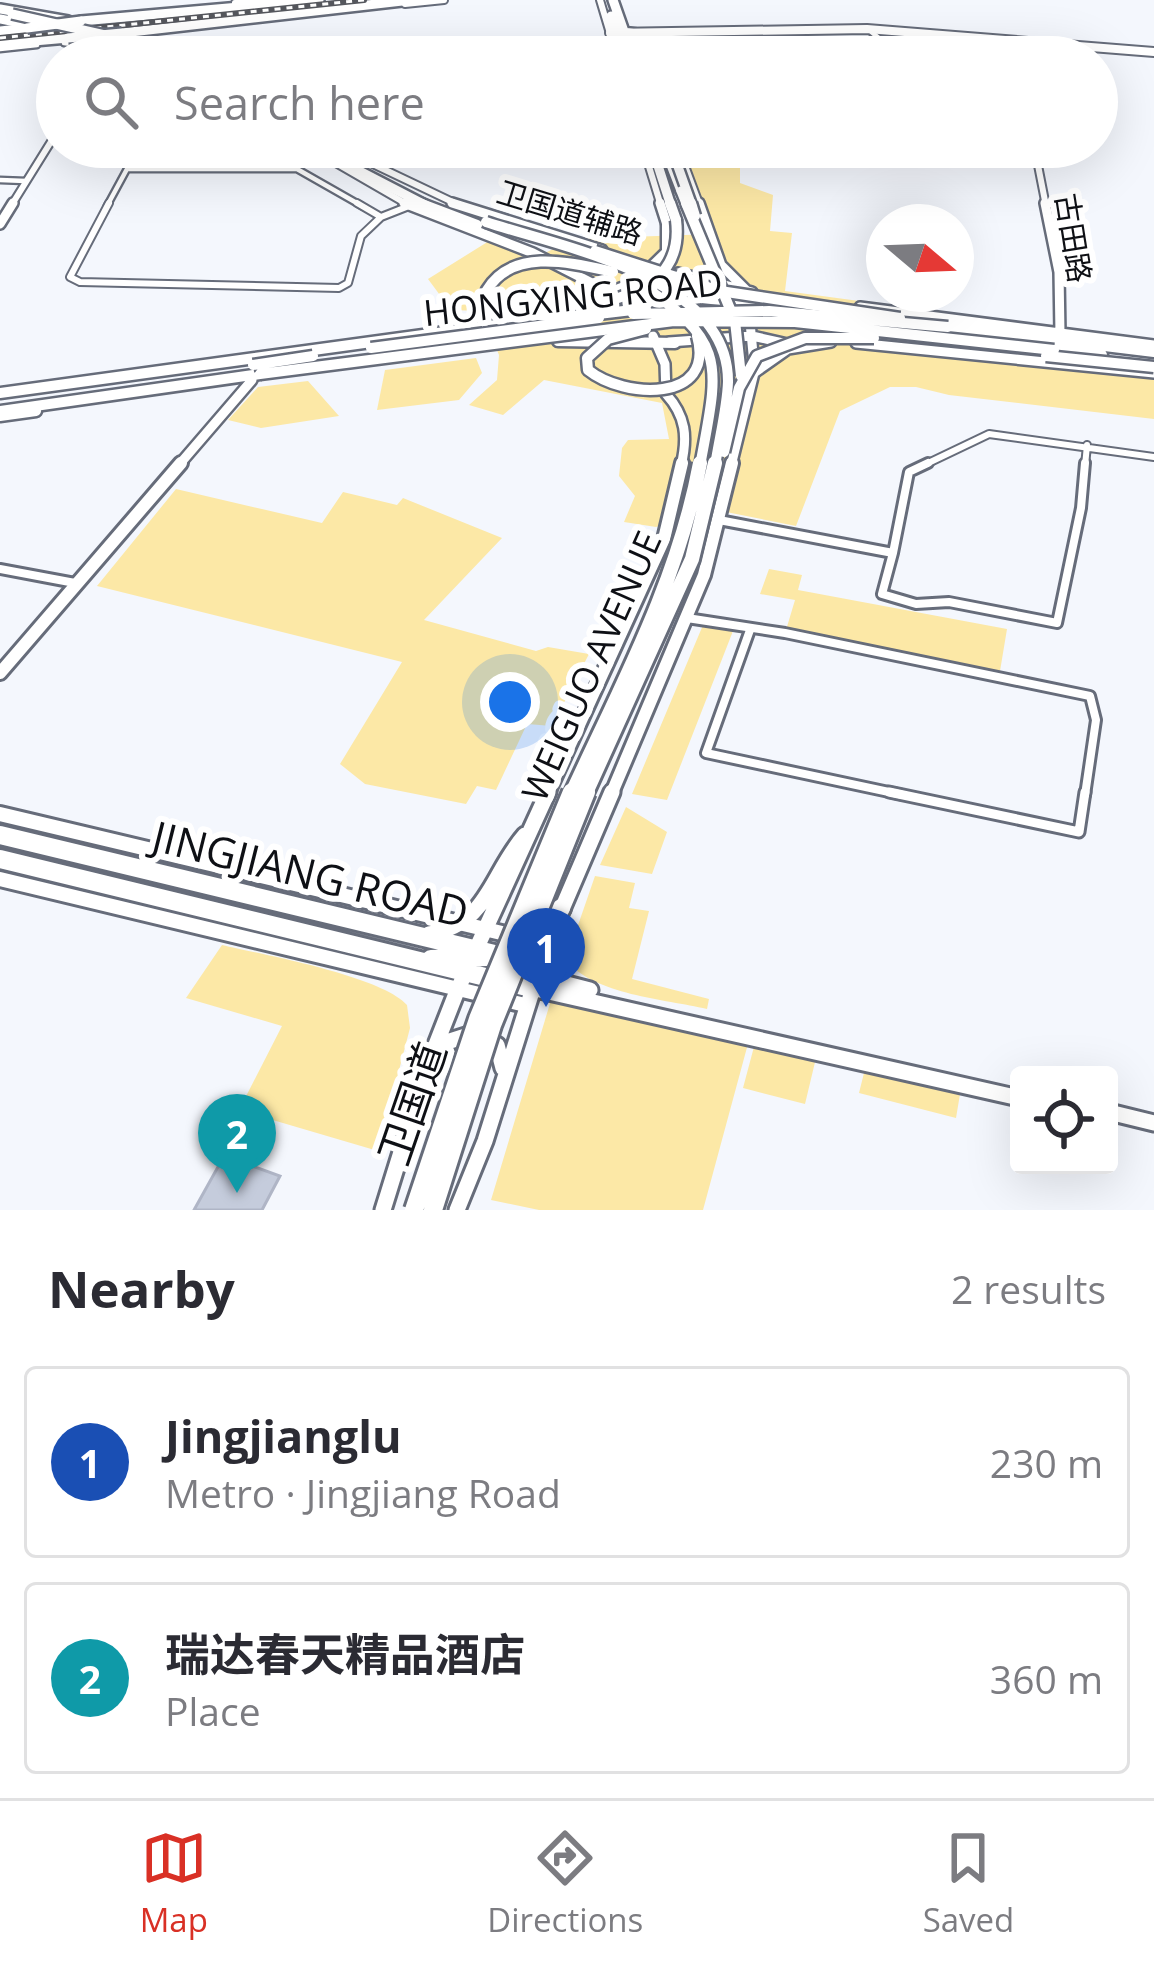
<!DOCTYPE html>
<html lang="en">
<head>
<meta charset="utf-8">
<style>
	body { margin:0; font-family:"Open Sans","Noto Sans SC",sans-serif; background:#f7f7f7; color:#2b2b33 }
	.controls { position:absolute; right:36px; bottom:36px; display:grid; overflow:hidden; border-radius:12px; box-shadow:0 12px 48px #0002 }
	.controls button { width:108px; height:108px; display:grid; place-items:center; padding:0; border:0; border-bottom:3px solid #e1e1e2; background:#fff; color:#2b2b33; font:60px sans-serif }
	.compass { position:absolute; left:866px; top:204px; width:108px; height:108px; border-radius:50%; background:#fff; box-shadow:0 12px 48px #0002; rotate:109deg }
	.you { position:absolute; left:510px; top:702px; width:42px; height:42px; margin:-30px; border:9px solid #fff; border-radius:50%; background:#1a73e8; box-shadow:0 0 0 18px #1a73e833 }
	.badge { display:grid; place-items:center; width:78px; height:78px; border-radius:50%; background:#d93025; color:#fff; font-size:39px; font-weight:700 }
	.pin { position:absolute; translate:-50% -99px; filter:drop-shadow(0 3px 6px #0008) }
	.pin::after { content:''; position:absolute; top:63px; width:42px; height:36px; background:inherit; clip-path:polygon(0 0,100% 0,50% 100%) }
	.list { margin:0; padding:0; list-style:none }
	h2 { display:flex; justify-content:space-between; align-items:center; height:156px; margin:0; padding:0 48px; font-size:51px }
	h2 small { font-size:39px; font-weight:400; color:#7c7c81 }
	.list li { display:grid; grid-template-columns:78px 1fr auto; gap:36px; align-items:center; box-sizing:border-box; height:192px; margin:0 24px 24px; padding:0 24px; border:3px solid #e1e1e2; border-radius:12px }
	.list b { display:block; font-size:45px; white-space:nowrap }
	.list p { margin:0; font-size:39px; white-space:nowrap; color:#7c7c81 }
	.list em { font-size:39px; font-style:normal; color:#7c7c81 }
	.icon { flex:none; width:66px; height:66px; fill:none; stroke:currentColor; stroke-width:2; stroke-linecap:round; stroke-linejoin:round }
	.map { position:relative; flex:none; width:1154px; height:1210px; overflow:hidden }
	.search { position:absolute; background:#fff; box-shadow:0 12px 48px #0002; left:36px; right:36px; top:36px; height:132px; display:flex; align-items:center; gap:30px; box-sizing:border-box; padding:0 42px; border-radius:66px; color:#7c7c81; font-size:45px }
	.sheet { height:588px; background:#fff }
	nav { display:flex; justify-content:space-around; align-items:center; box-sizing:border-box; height:168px; border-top:3px solid #e1e1e2; background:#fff; font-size:33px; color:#7c7c81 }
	nav a { display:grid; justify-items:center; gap:6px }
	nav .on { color:#d93025 }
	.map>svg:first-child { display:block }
</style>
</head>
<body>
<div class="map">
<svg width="1154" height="1210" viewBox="0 0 1154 1210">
	<rect width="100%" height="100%" fill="#f4f7fd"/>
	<!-- green -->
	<path fill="#fce8a6" d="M684 147H740V183L773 195 770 231 792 233 785 291 874 303V340L879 349 1154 377V419L949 395 916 387H890L840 411 796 526 711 509 656 527 624 522 635 496 619 476 622 448 628 440 669 439 662 403 544 380 503 415 469 405 497 380 499 355 481 311 451 310 428 279 489 241 535 258 573 239 713 234Z
		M476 358 482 373 459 400 377 410 385 370Z
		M308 381 339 416 261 428 228 420 258 387Z
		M176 489 322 523 343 492 397 505 403 498 502 538 424 620 536 651 548 647 589 654 552 726 527 724 496 790 477 786 466 804 365 784 340 764 402 662 97 586Z
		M769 569 802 575 798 590 1007 629 1000 671 786 630 795 600 760 594Z
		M703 625 733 631 667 800 632 794Z
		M626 807 667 832 652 874 600 865Z
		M595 876 635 883 629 908 649 911 632 979 709 999 707 1009C665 999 594 995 566 960Z
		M222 945C264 955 381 976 407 1005L410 1028 378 1151 239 1110 282 1026 186 998Z
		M551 1000 749 1040 703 1210H539L491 1200Z
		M755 1043 816 1058 805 1104 743 1088Z
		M865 1069 960 1094 956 1118 859 1093Z"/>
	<!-- building -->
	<path fill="#c5ccdc" stroke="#afb5c6" stroke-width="3" d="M224 1156 280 1176 262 1210H194Z"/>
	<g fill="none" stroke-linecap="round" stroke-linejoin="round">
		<!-- primary-tunnel -->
		<path stroke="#d2d4da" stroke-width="9" stroke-dasharray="9 4.5" stroke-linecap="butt" d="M68 21 116 34
			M36 26 84 37"/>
		<!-- minor-far3 casing -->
		<g stroke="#666c7a" stroke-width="9">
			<path id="minor-far3" d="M869 30 880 39 881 57
				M1018 41 1020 57
				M64 43 102 48
				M0 49 37 45
				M0 180 26 181
				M107 206 127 169H297L362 206"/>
		</g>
		<!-- minor-far2 casing -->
		<g stroke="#666c7a" stroke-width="10">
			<path id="minor-far2" d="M109 203 70 277 80 282 339 288 348 283 361 236 381 217
				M357 203 381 217
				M381 217 409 206
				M922 466 989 434 1154 457
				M1085 466 1087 445"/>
		</g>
		<!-- minor-far1 casing -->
		<g stroke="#666c7a" stroke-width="14">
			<path id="minor-far1" d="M719 520 893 553 909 472 928 463
				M893 553 882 594 916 604 949 602 1057 623 1081 508 1085 463
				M0 569 75 583
				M687 618 785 633 1090 696 1096 720 1085 795
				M750 630 706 753 903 795"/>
		</g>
		<!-- minor casing -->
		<g stroke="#666c7a" stroke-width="15">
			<path id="minor" d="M889 792 1079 832 1085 792"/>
		</g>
		<!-- tertiary-far2 casing -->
		<g stroke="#666c7a" stroke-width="10">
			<path id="tertiary-far2" d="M600 0 617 57
				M235 3 267 0
				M405 4 444 0
				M646 57 644 41 657 37
				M308 147 410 206
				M337 147 461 206
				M643 147 661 206
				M678 147 700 206
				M1035 150 1046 206
				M11 206 57 132"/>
		</g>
		<!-- tertiary-far1 casing -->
		<g stroke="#666c7a" stroke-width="14">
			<path id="tertiary-far1" d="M404 203 533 253 637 306
				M452 203 602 250
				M660 203 667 225
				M699 203 721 265 747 291 754 364
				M1045 203 1059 272 1060 334
				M0 224 13 203
				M678 273 752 292
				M678 296 754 304
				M860 307 1154 345
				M533 315 583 295 588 289 585 280
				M669 342 752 336 792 345
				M856 343 1154 373
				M754 373 788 349 831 342"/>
		</g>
		<!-- tertiary casing -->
		<g stroke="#666c7a" stroke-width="20">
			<path id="tertiary" d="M0 814 514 936
				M0 879 525 1005"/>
		</g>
		<!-- secondary-far3 casing -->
		<g stroke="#666c7a" stroke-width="12">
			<path id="secondary-far3" d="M610 33 867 29 1154 52"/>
		</g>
		<!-- secondary-far2 casing -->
		<g stroke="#666c7a" stroke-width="14">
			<path id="secondary-far2" d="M653 336 665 364 666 394C686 416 688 437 681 466
				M178 466 252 380
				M731 466 754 373"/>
		</g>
		<!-- secondary-far1 casing -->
		<g stroke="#666c7a" stroke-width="18">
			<path id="secondary-far1" d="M0 673 181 463
				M547 795 664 539 682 463
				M611 795 704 575 732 463"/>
		</g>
		<!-- secondary casing -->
		<g stroke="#666c7a" stroke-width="21">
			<path id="secondary" d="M429 934C489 924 490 875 525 835
				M540 965 555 981 590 990
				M531 988 1019 1098
				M436 1053 450 1041 472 1034 497 1045 503 1068
				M1109 1112 1154 1123
				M383 1210 428 1065 457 991 548 792
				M457 1210 485 1141 547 944 612 792"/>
		</g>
		<!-- primary-far2 casing -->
		<g stroke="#666c7a" stroke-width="14">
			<path id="primary-far2" d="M613 0 633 57
				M0 9 68 21
				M611 16 622 57
				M0 19 31 25
				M623 32 657 37
				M121 36 177 57
				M89 39 140 57
				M313 147 427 206
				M652 147 671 206
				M664 147 681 191"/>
		</g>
		<!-- primary-far1 casing -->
		<g stroke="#666c7a" stroke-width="15">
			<path id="primary-far1" d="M419 203 477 225
				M670 203 676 220
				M558 341 675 343
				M0 393 539 319 635 283 667 252V225
				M0 416 36 411"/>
		</g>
		<!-- primary casing -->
		<g stroke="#666c7a" stroke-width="24">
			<path id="primary" d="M0 835 540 965
				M0 859 531 988
				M529 940 561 908
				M431 959 486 957"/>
		</g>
		<!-- trunk-far1 casing -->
		<g stroke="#666c7a" stroke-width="14">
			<path id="trunk-far1" d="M81 21 319 0
				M0 31 27 28
				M122 33 411 0
				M0 44 68 38"/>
		</g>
		<!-- trunk casing -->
		<g stroke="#666c7a" stroke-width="15">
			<path id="trunk" d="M948 327 1154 352
				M1054 350 1102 355
				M0 411 260 374"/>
		</g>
		<!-- minor-far3 -->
		<use href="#minor-far3" stroke="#fff" stroke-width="4.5"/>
		<!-- minor-far2 -->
		<use href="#minor-far2" stroke="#fff" stroke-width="6"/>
		<!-- minor-far1 -->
		<use href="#minor-far1" stroke="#fff" stroke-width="8"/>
		<!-- minor -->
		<use href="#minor" stroke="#fff" stroke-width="9"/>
		<!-- tertiary-far2 -->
		<use href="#tertiary-far2" stroke="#fff" stroke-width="6"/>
		<!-- tertiary-far1 -->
		<use href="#tertiary-far1" stroke="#fff" stroke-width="9"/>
		<!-- tertiary -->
		<use href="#tertiary" stroke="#fff" stroke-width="14"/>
		<!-- secondary-far3 -->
		<use href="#secondary-far3" stroke="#fff" stroke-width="8"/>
		<!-- secondary-far2 -->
		<use href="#secondary-far2" stroke="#fff" stroke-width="9"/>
		<!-- secondary-far1 -->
		<use href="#secondary-far1" stroke="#fff" stroke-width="12"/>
		<!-- secondary -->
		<use href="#secondary" stroke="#fff" stroke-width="15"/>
		<!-- primary-far2 -->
		<use href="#primary-far2" stroke="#fff" stroke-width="9"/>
		<!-- primary-far1 -->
		<use href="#primary-far1" stroke="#fff" stroke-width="10"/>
		<!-- primary -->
		<use href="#primary" stroke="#fff" stroke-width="18"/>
		<!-- trunk-far1 -->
		<use href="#trunk-far1" stroke="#fff" stroke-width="9"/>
		<!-- trunk -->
		<use href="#trunk" stroke="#fff" stroke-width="10"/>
		<!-- rail casing -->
		<g stroke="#55575d" stroke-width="6">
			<path id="rail" d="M0 38 364 0"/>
		</g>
		<!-- rail -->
		<use href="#rail" stroke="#fff" stroke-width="3" stroke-dasharray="6" stroke-linecap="butt"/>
		<!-- primary-bridge-far1 casing -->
		<g stroke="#666c7a" stroke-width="14" stroke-linecap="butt">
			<path id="primary-bridge-far1" d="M12 14 105 35
				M671 147 692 206"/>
		</g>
		<!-- primary-bridge casing -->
		<g stroke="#666c7a" stroke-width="15" stroke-linecap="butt">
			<path id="primary-bridge" d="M691 203 695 216
				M595 251 720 291 900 318
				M613 272C572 263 513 247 487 290 525 332 595 312 646 309
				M593 305C641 294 683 276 676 220
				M646 329 608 339 587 358 588 370C624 399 716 403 697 336"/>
		</g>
		<!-- trunk-bridge-far3 casing -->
		<g stroke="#666c7a" stroke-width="14" stroke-linecap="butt">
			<path id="trunk-bridge-far3" d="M27 28 81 21
				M68 38 122 33
				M681 191 687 206"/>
		</g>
		<!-- trunk-bridge-far2 casing -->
		<g stroke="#666c7a" stroke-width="15" stroke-linecap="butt">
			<path id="trunk-bridge-far2" d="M686 203 735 321 741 376
				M486 222C564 248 729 277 728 382 727 409 719 439 715 466
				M636 281C729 343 719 363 700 466
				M633 314 769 311 948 327
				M371 348 599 318
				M1046 356 1154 367
				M253 365 313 356
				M260 374 674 321 795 322 1054 350
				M724 452 739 388 757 356 805 338H874"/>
		</g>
		<!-- trunk-bridge-far1 casing -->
		<g stroke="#666c7a" stroke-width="20" stroke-linecap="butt">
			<path id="trunk-bridge-far1" d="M571 795C621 686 678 582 700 463
				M585 795 692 559 715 463"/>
		</g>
		<!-- trunk-bridge casing -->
		<g stroke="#666c7a" stroke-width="24" stroke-linecap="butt">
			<path id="trunk-bridge" d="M414 1210 478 1019 572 792
				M433 1210 492 1025 586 792"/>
		</g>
		<!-- primary-bridge-far1 -->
		<use href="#primary-bridge-far1" stroke="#fff" stroke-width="9"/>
		<!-- primary-bridge -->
		<use href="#primary-bridge" stroke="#fff" stroke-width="10"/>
		<!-- trunk-bridge-far3 -->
		<use href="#trunk-bridge-far3" stroke="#fff" stroke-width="9"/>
		<!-- trunk-bridge-far2 -->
		<use href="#trunk-bridge-far2" stroke="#fff" stroke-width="10"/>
		<!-- trunk-bridge-far1 -->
		<use href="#trunk-bridge-far1" stroke="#fff" stroke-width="14"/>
		<!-- trunk-bridge -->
		<use href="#trunk-bridge" stroke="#fff" stroke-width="18"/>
	</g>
	<g text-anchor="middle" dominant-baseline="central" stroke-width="12" stroke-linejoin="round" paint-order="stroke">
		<!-- far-street labels -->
		<g font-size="30" fill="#0e1015" stroke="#fff">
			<text transform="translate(570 212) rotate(17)">卫国道辅路</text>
			<text transform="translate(1074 238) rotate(81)">古田路</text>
		</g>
		<!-- street labels -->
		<g font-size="36" fill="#0e1015" stroke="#fff">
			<text transform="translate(573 297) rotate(-6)">HONGXING ROAD</text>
			<text transform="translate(591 666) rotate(-66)">WEIGUO AVENUE</text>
		</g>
		<!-- near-street labels -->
		<g font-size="42" fill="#0e1015" stroke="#fff">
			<text transform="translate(311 873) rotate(14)">JINGJIANG ROAD</text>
			<text transform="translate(411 1103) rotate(-71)">卫国道</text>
		</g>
	</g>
</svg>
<div class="controls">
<button><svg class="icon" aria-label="locate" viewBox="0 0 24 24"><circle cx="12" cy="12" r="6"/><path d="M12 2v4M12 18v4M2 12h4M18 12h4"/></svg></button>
</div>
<svg class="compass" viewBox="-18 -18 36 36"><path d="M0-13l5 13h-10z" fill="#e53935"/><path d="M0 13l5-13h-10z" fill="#7c7c81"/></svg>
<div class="you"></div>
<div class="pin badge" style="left:546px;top:1007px;background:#1a4fb4">1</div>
<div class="pin badge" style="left:237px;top:1193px;background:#0f9aa8">2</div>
<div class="search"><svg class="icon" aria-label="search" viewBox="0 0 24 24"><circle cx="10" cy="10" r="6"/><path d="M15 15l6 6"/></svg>Search here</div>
</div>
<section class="sheet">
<h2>Nearby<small>2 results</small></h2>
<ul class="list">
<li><span class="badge" style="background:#1a4fb4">1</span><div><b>Jingjianglu</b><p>Metro · Jingjiang Road</p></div><em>230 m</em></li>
<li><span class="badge" style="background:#0f9aa8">2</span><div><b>瑞达春天精品酒店</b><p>Place</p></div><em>360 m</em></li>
</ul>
</section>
<nav>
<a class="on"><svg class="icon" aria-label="map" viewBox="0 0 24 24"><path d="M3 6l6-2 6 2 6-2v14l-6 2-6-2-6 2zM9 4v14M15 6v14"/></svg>Map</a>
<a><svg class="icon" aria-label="directions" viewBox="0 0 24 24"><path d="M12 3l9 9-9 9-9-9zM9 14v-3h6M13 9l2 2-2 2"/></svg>Directions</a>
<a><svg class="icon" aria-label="saved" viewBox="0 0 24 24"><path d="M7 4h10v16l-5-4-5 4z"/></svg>Saved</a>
</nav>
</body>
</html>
